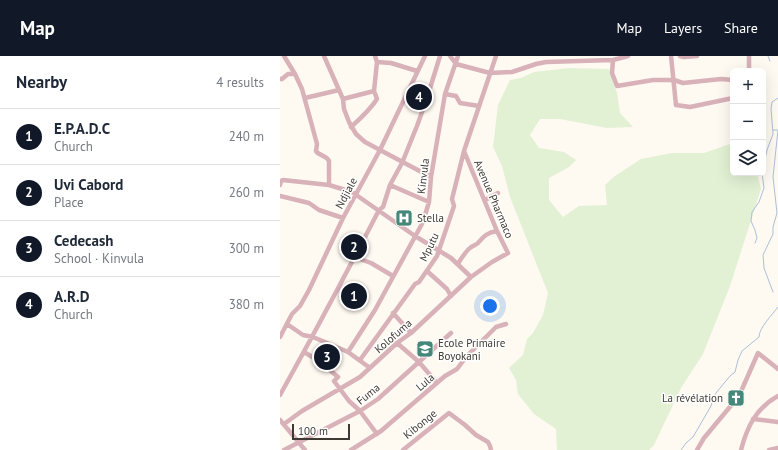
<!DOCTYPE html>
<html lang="en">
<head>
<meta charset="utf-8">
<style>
	body { margin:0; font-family:"PT Sans",sans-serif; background:#f6f6f7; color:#1f2937 }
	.controls { position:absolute; right:12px; top:12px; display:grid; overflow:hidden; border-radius:6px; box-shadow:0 4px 16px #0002 }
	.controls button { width:36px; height:36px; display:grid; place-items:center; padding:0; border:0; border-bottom:1px solid #e0e1e3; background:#fff; color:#1f2937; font:20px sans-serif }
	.scale { position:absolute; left:12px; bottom:10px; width:58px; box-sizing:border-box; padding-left:4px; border:2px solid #3e3932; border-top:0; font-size:11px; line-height:14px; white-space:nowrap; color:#3e3932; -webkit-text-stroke:3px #fff; paint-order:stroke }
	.you { position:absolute; left:210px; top:250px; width:14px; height:14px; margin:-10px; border:3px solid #fff; border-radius:50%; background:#1a73e8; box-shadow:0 0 0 6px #1a73e833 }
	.badge { display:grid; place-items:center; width:26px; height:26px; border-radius:50%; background:#111827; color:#fff; font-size:13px; font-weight:700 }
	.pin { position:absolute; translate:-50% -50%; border:2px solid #fff; box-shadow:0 1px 4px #0006 }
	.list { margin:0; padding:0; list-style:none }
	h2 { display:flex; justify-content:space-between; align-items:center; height:52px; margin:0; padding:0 16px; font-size:17px }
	h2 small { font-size:13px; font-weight:400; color:#747a83 }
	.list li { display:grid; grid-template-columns:26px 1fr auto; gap:12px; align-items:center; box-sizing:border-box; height:56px; padding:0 16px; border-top:1px solid #e0e1e3 }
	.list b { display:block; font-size:15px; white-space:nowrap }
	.list p { margin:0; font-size:13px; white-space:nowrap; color:#747a83 }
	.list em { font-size:13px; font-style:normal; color:#747a83 }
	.icon { flex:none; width:22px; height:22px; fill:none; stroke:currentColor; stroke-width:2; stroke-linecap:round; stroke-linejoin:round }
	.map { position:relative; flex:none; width:498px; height:394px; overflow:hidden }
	header { display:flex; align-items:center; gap:24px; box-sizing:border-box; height:56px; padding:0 20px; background:#111827; color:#fff }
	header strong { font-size:19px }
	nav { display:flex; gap:22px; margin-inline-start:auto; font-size:14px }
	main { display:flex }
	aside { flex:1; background:#fff }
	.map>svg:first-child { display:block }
</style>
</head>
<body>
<header>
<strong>Map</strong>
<nav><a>Map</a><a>Layers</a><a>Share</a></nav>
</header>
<main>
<aside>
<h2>Nearby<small>4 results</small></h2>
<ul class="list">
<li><span class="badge">1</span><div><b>E.P.A.D.C</b><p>Church</p></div><em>240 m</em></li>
<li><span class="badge">2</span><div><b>Uvi Cabord</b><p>Place</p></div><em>260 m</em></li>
<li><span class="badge">3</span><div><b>Cedecash</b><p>School · Kinvula</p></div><em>300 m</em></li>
<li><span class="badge">4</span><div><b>A.R.D</b><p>Church</p></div><em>380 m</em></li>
</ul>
</aside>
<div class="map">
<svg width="498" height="394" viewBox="0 0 498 394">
	<rect width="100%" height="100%" fill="#fef9f1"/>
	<!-- green -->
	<path fill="#e2f1d4" d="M289 12 329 13 337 37 340 57 353 71 327 72 280 63H260L250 79 259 92 284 96 296 104 289 111 269 122V144L283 161 299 150 327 149 325 129 335 120 361 103 392 97H424L453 87V117H477L481 133 450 230 423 298 401 332 374 389 369 394H277L276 373 254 358 238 338 236 324 229 312 243 299 247 283 253 277 263 259 268 237 230 141 222 110 213 91 218 49 230 24 241 22 254 16Z"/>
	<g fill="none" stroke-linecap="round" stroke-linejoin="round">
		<!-- stream -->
		<path stroke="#abc0da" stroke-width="1" d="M488 0 490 5
			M493 74H498L493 121 497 157 493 171V178L483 199 484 212 493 236
			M483 113 487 94 493 78 491 53 492 46 498 42
			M475 187 477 182 475 174 471 165 472 156 479 146 484 132 482 117
			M401 394 406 387 413 381 431 350 433 342 436 337 450 320 455 316 458 304 462 295 479 281C479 272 492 259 498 251"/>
		<!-- minor -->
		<path stroke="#d8b1b9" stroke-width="4.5" d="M4 0 15 18 22 33 37 88 36 95C39 100 46 99 49 105V129
			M44 0 63 43 64 53 69 66 76 78 85 86 100 94 151 121
			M170 0 176 8 210 17 232 16 256 8 266 6 333 4 348 0
			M391 0 396 49 410 51 453 42
			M400 0 404 1 417 0
			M469 0V15
			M333 4 332 17 337 30 373 24H394L403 27 441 23 453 24
			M97 6 111 7 137 15
			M0 23H2L8 18H15
			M165 38 176 40 180 47 199 50
			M25 42 59 34
			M63 43 94 35 97 6 95 0
			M71 71C81 62 90 54 97 43L94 35
			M0 129 1 125 3 124 49 129 72 136 135 180 171 202 191 221
			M110 129 149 146
			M0 140 29 147 39 154 63 162
			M205 144 218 137
			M74 201 91 207 113 220
			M178 208C180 204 187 194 190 192 192 190 196 189 198 187 204 180 208 176 217 175
			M147 215 167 233 171 240
			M113 257 131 277
			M7 268 23 279 33 281 68 296 90 312
			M0 281 12 258 20 250 29 234 63 162 100 94 145 0
			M117 287 139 306 157 327
			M24 296 39 305 58 321 54 325 69 345 80 355 97 378
			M68 296 95 254 143 166 149 146 151 121 165 38 178 0
			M80 304 135 228 139 226 157 200 174 150 172 143 184 95 216 0
			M0 339C34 278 67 216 99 154L103 151 110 129 122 107 137 70 147 42 160 0
			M473 363 498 366
			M0 364 25 394
			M4 368 22 355 80 321 117 287 131 277 191 221 212 206 228 197 217 175 184 95
			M4 394 80 355 98 343 171 277
			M71 394 101 375 165 320 177 313 186 301 216 271 226 268
			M123 394 169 357 185 369 196 379 208 386 210 390 211 394
			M417 394 424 382 459 340 478 297 498 313
			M461 394C467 371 476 352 498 340
			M489 394 498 392"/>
	</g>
	<!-- icons -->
	<defs>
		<g id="hospital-square" transform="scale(0.9)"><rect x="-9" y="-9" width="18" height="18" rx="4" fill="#458879" stroke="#fff"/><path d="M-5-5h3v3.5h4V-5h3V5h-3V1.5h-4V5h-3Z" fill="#fff"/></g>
		<g id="school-square" transform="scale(0.9)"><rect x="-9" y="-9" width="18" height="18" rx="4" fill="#458879" stroke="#fff"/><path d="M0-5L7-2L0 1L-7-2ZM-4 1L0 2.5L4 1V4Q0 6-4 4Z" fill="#fff"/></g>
		<g id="church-square" transform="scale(0.9)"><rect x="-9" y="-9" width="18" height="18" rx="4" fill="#458879" stroke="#fff"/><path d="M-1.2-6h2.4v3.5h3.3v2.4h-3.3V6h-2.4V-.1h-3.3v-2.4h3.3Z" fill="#fff"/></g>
	</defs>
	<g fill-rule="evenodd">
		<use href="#hospital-square" x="124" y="162"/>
		<use href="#school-square" x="145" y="293"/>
		<use href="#church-square" x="456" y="342"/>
	</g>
	<g text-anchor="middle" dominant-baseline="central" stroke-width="3" stroke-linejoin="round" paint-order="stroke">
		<!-- street labels -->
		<g font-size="11" fill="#3e3932" stroke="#fff">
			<text transform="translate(143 120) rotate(-83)">Kinvula</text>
			<text transform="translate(66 137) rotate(-62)">Ndjiale</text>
			<text transform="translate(214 143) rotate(67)">Avenue Pharmaco</text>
			<text transform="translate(149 191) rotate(-64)">Mputu</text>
			<text transform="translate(113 280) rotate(-41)">Kolofuma</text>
			<text transform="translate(145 326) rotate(-40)">Lula</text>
			<text transform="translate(88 338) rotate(-39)">Fuma</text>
			<text transform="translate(140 368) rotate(-39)">Kibonge</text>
		</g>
		<!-- poi labels -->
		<g font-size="11" fill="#3e3932" stroke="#fff" text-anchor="start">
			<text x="137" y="162">Stella</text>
			<text x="158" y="287">Ecole Primaire<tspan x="158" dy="13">Boyokani</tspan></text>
			<text x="443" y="342" text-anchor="end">La révélation</text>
		</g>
	</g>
</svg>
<div class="controls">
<button>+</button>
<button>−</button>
<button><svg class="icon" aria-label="layers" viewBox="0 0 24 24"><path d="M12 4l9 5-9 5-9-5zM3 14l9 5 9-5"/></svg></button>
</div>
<div class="scale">100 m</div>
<div class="you"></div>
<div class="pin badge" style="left:74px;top:240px">1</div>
<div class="pin badge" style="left:74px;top:191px">2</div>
<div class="pin badge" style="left:47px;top:301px">3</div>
<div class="pin badge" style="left:139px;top:41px">4</div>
</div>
</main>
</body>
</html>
